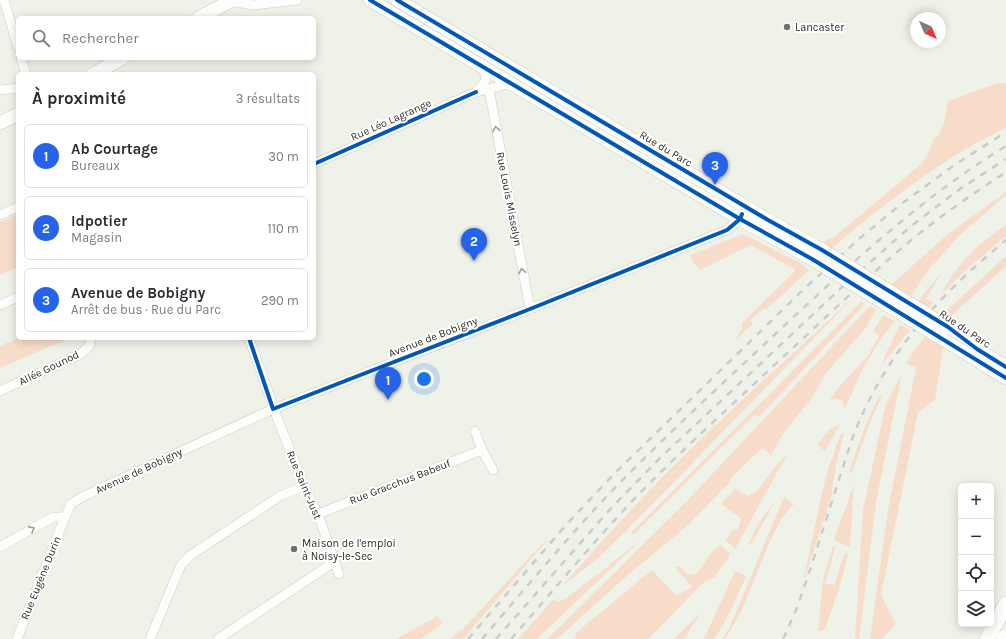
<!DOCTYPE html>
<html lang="fr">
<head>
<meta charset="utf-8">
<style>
	body { margin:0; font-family:Karla,sans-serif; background:#f2f2f3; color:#2b2b33 }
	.controls { position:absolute; right:12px; bottom:12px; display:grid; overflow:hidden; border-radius:6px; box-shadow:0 2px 10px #0003 }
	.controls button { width:36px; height:36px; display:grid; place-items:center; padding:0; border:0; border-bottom:1px solid #e1e1e2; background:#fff; color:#2b2b33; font:20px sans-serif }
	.compass { position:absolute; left:910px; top:12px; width:36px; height:36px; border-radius:50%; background:#fff; box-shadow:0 2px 10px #0003; rotate:136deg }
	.you { position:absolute; left:424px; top:379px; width:14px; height:14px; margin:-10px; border:3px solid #fff; border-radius:50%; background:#1a73e8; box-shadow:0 0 0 6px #1a73e833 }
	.badge { display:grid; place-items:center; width:26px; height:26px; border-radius:50%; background:#2563eb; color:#fff; font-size:13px; font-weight:700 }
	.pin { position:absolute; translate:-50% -33px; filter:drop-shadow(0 1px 2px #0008) }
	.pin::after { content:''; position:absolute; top:21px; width:14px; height:12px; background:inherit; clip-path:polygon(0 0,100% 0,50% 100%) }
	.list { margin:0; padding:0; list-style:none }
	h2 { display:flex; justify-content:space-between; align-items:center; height:52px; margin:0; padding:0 16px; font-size:17px }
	h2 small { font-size:13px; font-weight:400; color:#7c7c81 }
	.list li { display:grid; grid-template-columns:26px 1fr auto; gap:12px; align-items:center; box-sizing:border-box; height:64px; margin:0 8px 8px; padding:0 8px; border:1px solid #e1e1e2; border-radius:6px }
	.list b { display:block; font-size:15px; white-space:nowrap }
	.list p { margin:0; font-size:13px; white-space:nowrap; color:#7c7c81 }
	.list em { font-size:13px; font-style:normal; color:#7c7c81 }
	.icon { flex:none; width:22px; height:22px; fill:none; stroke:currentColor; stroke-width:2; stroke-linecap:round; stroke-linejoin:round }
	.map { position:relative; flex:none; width:1006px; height:639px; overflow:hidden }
	.search { position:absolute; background:#fff; box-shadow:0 2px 10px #0003; left:16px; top:16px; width:300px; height:44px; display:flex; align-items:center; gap:10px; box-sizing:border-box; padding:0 14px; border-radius:6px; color:#7c7c81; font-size:15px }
	.panel { position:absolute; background:#fff; box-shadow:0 2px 10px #0003; left:16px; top:72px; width:300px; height:268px; border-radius:6px }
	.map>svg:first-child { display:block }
</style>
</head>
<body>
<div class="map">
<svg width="1006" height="639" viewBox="0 0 1006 639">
	<rect width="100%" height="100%" fill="#eff2e8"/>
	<!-- green -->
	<path fill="#f6dcc9" d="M998 83H1006V127C995 134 982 139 971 146 921 175 874 212 830 250L822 244 826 240 833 238 919 166 926 158 934 138 938 136 944 124 948 101Z
		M1006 192V195L960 235 930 268 910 297 891 285 948 234Z
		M18 214V267L0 275V222Z
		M1006 225V236L967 269 941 295C953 267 981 241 1006 225Z
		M743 234 802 264 809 270 767 309 765 308 750 320 753 324 735 340 742 329V323L796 270 751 245 700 270 691 259V255Z
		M1006 256V266L948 319 942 315Z
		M942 272 926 299 933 303 929 308 918 301Z
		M856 295 638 519 598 558 561 587C584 562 606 536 630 511 701 435 780 366 856 295Z
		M861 302 865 304 759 417 754 415 634 534 631 533Z
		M870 306 876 310 865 329 826 373 812 398 785 431 771 455 762 448 731 478 730 482 686 527 629 574 557 639H547L688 500Z
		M883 315 895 321 880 340 861 372 845 409 843 401 836 399 830 400 838 388 868 356 879 336 873 331Z
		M900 325 910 330 883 363 885 355Z
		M924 337 943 347 935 400 918 413 881 595 896 624 882 639H870L888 510 916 368 906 363Z
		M18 338H27L28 340 34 338H70L0 368V346Z
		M902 373 876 502 859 639H855L863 510 886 404Z
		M880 395 882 396 873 415 851 474 849 472C858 445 866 421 880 395Z
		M840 424 825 451 817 445 830 429Z
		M844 432 836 465 831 498 803 583 822 493 829 466 841 434Z
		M788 453 735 549 726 540 732 530 738 529 741 518 721 504 735 489 747 496 757 491 775 467Z
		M854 484 850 547 834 540Z
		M784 497 794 504 782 518 769 543 741 612 725 639H722L728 630 735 615Z
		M774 503 756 536 748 547C754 530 762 516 774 503Z
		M643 538 537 639H518L553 600 559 602 563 600 602 571Z
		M548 539 463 639H450L464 628 537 549Z
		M721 545 730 554 728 558 715 577 703 583 648 639H575L577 632 652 570 677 596 692 587 675 567 680 566 686 573 694 575 698 572 713 550Z
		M833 546 835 547 825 584 834 585 845 553 848 554 839 589 825 629 818 632 823 580Z
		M735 571 746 576C737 598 728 619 714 639H704Z
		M701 612 684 639H674Z
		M438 616 442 624 420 639H396Z"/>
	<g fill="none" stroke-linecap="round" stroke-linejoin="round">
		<!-- minor casing -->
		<g stroke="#cccdc6" stroke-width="10">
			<path id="minor" d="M4 0 18 47
				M231 1 253 5 297 0
				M21 58 26 74
				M489 89 530 309
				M0 90 18 88
				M476 92C485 83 490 78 481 67
				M314 164 476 92 511 83
				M0 215 18 207
				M0 305 18 297
				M249 338 278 420 304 486 318 514 339 574
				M0 391 81 354 89 346 91 338
				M475 431 482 450 493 470
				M318 514 482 450
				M0 547 53 517H65
				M17 639 65 517 71 504 82 497 273 409 530 309 727 230 740 219 743 214
				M150 639 181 565 191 555 280 496 304 486
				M218 639 334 562"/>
		</g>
		<!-- secondary casing -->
		<g stroke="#cccdc6" stroke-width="14">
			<path id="secondary" d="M370 0 740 219 812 259
				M397 0 768 220 822 250
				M198 18 233 0
				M93 74 123 58
				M0 123 18 114
				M948 327 977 349 1006 367
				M972 357 1006 378"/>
		</g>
		<!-- primary casing -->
		<g stroke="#cccdc6" stroke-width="16">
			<path id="primary" d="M987 639 1006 604
				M1004 639 1006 636"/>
		</g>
		<!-- minor -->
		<use href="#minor" stroke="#fdfdfc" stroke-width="9"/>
		<!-- secondary -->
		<use href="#secondary" stroke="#fdfdfc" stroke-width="13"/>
		<!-- primary -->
		<use href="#primary" stroke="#fdfdfc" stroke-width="15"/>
		<!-- rail -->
		<path stroke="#caccc9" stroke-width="2.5" stroke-dasharray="7 7" stroke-linecap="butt" d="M468 639 565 526 615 473 804 289 860 238 900 205 953 166 1006 132
			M482 639C523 591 563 543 606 497 663 438 724 382 784 326 854 261 924 196 1006 146
			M496 639 613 506 660 458 723 399 841 288 910 227 957 191 1006 159
			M511 639C553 591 594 541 638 495 684 448 734 403 782 358 820 323 857 287 896 253 930 223 968 197 1006 172
			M783 639 797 608 809 573 851 442C882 357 937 297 1006 240"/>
		<!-- secondary-bridge casing -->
		<g stroke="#cccdc6" stroke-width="14" stroke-linecap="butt">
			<path id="secondary-bridge" d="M822 250 948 327
				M812 259 972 357"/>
		</g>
		<!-- secondary-bridge -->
		<use href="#secondary-bridge" stroke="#fdfdfc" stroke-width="13"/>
		<!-- cycleway casing -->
		<g stroke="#fff" stroke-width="6">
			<path id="cycleway" d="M370 0 740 219 812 259 1006 378
				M397 0 768 220 822 250 948 327 977 349 1006 367
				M314 164 476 92
				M249 338 273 409 530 309 727 230 740 219 742 214"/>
		</g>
		<!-- cycleway -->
		<use href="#cycleway" stroke="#0057b8" stroke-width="4"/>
	</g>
	<!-- one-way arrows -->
	<defs><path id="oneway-chevron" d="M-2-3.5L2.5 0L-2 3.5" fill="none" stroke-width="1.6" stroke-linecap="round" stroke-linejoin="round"/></defs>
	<g stroke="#9e9f9c">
		<use href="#oneway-chevron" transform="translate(496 129) rotate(-101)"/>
		<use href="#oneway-chevron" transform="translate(522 271) rotate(-101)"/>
		<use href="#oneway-chevron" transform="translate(32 529) rotate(-29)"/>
	</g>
	<!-- markers -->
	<g fill="#70716a" stroke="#fff" stroke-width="1.5">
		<circle cx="787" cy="27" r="4"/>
		<circle cx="294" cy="549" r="4"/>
	</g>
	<g text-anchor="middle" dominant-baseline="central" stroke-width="4" stroke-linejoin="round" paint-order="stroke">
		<!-- poi labels -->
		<g font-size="11" fill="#2b2c26" stroke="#fff" text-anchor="start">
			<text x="795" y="27">Lancaster</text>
			<text x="302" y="543">Maison de l'emploi<tspan x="302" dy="13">à Noisy-le-Sec</tspan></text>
		</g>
		<!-- street labels -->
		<g font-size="11" fill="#2b2c26" stroke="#fff">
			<text transform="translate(391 120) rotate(-24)">Rue Léo Lagrange</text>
			<text transform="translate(666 149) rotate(31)">Rue du Parc</text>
			<text transform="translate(509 199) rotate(79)">Rue Louis Misselyn</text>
			<text transform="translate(965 329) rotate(34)">Rue du Parc</text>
			<text transform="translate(433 337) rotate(-21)">Avenue de Bobigny</text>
			<text transform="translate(49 368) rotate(-26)">Allée Gounod</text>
			<text transform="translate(139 471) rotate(-25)">Avenue de Bobigny</text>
			<text transform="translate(400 482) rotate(-21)">Rue Gracchus Babeuf</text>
			<text transform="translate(304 485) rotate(67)">Rue Saint-Just</text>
			<text transform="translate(41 578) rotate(-68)">Rue Eugène Durin</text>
		</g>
	</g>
</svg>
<div class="controls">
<button>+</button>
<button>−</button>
<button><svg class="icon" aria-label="locate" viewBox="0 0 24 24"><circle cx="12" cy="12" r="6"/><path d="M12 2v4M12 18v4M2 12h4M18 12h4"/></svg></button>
<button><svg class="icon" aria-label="layers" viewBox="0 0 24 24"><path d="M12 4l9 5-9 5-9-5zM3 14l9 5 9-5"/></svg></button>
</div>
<svg class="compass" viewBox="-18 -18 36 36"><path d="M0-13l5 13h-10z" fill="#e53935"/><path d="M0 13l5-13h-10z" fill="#7c7c81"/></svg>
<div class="you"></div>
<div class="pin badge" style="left:388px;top:400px">1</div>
<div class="pin badge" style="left:474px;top:261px">2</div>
<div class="pin badge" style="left:715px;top:185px">3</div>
<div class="search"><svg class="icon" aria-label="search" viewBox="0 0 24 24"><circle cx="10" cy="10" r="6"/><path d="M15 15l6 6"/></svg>Rechercher</div>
<section class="panel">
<h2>À proximité<small>3 résultats</small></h2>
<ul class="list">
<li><span class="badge">1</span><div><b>Ab Courtage</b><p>Bureaux</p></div><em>30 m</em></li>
<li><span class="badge">2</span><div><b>Idpotier</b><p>Magasin</p></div><em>110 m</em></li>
<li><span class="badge">3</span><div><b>Avenue de Bobigny</b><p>Arrêt de bus · Rue du Parc</p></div><em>290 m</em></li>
</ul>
</section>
</div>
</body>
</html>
